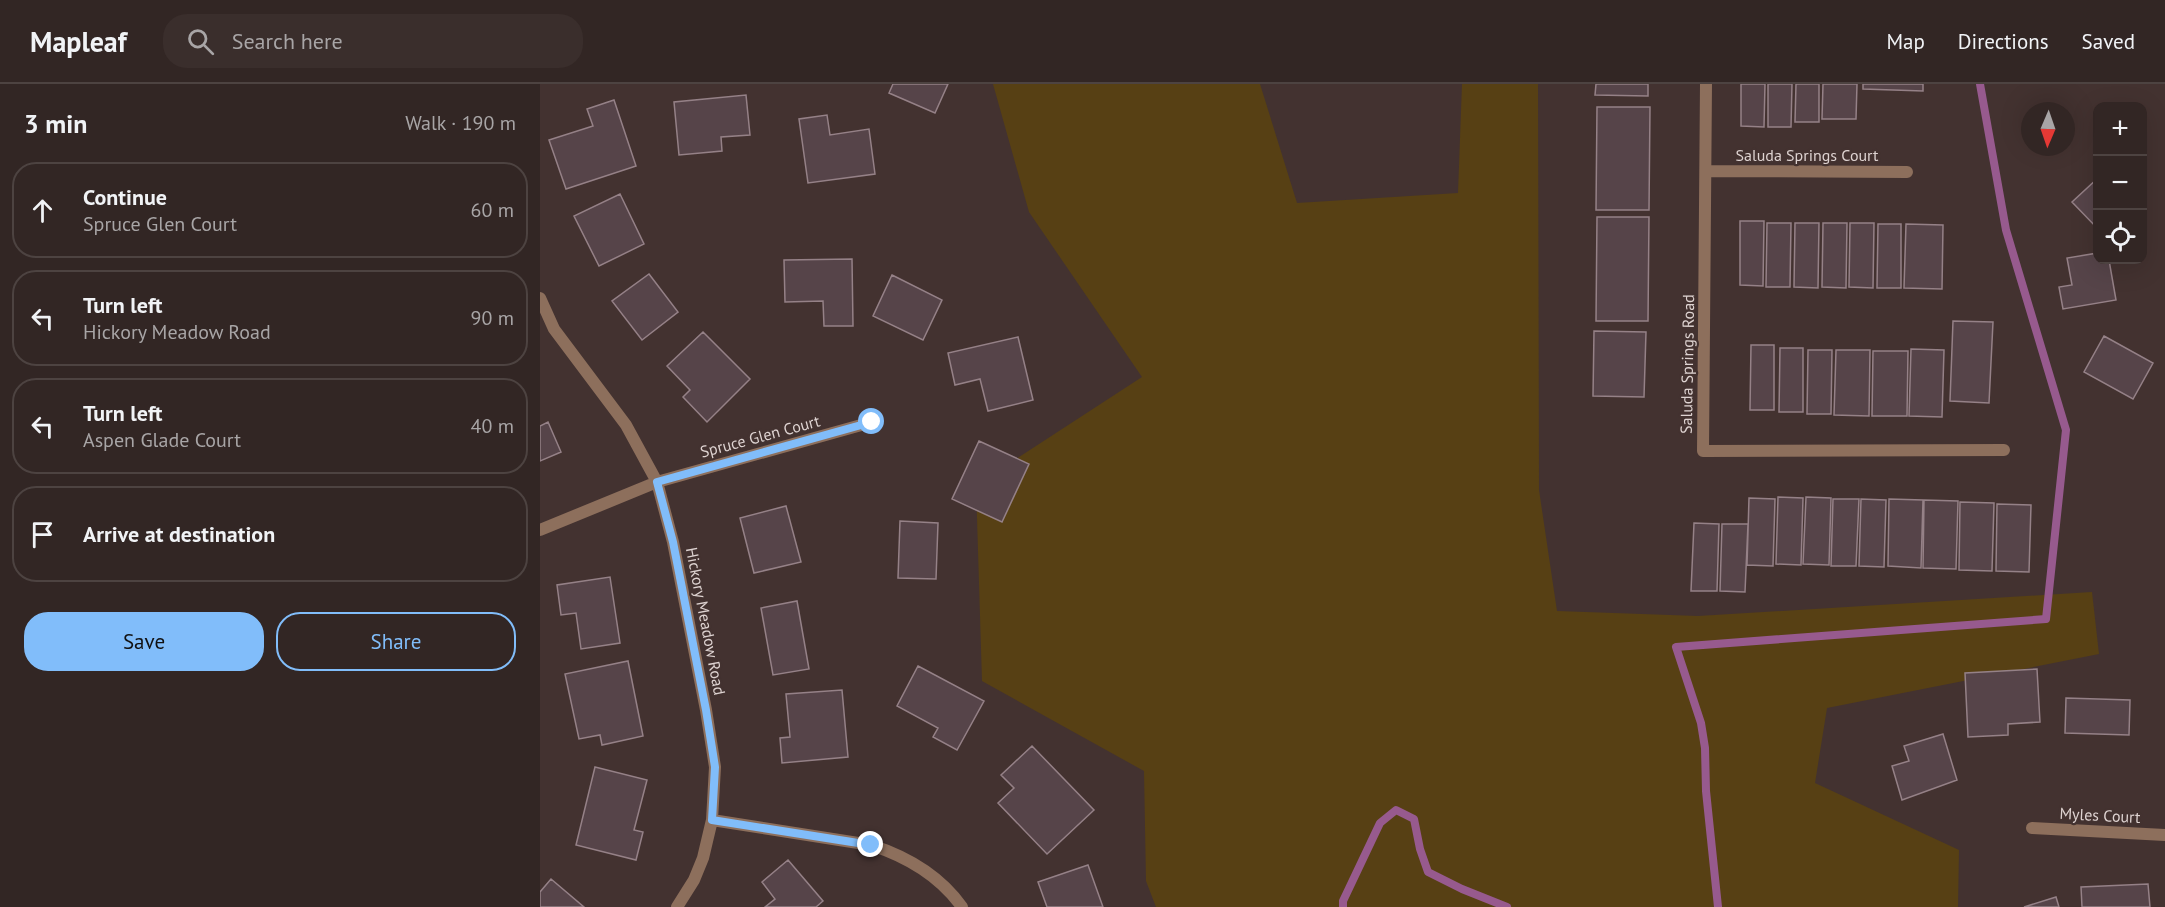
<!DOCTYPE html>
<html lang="en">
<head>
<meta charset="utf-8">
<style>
	body { margin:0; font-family:"PT Sans",sans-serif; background:#3a2e2c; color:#f1f3f6 }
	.controls { position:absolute; right:18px; top:18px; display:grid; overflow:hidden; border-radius:12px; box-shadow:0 6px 24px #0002 }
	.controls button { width:54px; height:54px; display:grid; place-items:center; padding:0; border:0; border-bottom:2px solid #4d4341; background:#322624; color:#f1f3f6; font:30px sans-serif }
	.compass { position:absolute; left:1481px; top:18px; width:54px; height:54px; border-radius:50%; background:#322624; box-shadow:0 6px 24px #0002; rotate:182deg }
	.stop { position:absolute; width:18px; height:18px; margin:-14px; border:4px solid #81bdfa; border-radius:50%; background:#fff }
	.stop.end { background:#81bdfa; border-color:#fff; box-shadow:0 2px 6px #0008 }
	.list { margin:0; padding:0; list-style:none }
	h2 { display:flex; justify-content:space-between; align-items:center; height:78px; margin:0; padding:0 24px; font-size:26px }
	h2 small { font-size:20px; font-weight:400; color:#a8a5a6 }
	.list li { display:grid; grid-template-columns:39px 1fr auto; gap:18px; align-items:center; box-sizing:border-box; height:96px; margin:0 12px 12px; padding:0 12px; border:2px solid #4d4341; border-radius:24px }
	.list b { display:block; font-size:22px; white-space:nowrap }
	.list p { margin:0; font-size:20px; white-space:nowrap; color:#a8a5a6 }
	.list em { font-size:20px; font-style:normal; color:#a8a5a6 }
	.actions { display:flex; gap:12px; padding:18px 24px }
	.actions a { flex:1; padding:14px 0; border:2px solid #81bdfa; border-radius:24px; text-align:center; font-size:21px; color:#81bdfa }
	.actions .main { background:#81bdfa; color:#111 }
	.icon { flex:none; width:33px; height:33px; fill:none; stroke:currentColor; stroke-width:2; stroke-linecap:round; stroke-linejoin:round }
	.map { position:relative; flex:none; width:1625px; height:823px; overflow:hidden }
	header { display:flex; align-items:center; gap:36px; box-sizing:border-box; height:84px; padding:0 30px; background:#322624; border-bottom:2px solid #4d4341 }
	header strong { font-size:28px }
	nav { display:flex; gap:33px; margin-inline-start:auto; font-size:21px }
	.search { width:420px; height:54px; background:#3a2e2c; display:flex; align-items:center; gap:15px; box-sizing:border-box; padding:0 21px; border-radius:24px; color:#a8a5a6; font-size:22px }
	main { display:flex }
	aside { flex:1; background:#322624 }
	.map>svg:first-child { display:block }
</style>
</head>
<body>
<header>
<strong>Mapleaf</strong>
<div class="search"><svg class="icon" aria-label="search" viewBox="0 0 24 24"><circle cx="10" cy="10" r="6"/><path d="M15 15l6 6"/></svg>Search here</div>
<nav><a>Map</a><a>Directions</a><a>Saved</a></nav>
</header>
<main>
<aside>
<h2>3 min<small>Walk · 190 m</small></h2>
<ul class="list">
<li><svg class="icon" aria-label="ahead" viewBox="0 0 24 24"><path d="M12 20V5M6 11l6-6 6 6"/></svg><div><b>Continue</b><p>Spruce Glen Court</p></div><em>60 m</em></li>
<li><svg class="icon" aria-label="left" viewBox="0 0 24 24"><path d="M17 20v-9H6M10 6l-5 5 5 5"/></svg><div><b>Turn left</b><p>Hickory Meadow Road</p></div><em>90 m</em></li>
<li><svg class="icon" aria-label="left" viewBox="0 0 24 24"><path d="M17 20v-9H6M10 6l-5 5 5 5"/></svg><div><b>Turn left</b><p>Aspen Glade Court</p></div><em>40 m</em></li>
<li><svg class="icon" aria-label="arrive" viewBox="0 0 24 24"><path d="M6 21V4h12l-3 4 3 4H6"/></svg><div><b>Arrive at destination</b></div></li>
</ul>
<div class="actions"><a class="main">Save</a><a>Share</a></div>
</aside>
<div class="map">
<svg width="1625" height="823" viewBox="0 0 1625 823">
	<rect width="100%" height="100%" fill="#433230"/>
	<!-- green -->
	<path fill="#574014" d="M453 0H720L757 119 918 109 922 0H998L999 406 1017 527 1158 532 1552 508 1559 570 1287 624 1275 699 1419 766 1418 823H616L606 797 604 687 442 597 436 401 602 293 489 128Z"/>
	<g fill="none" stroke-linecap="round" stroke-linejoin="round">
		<!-- stream -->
		<path stroke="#975a8e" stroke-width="8" d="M803 823V817L840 739 856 726 874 735 880 765 888 788 922 805 967 823
			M1178 823 1166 707 1165 664 1161 639 1136 563 1506 535 1526 346 1466 146 1440 0"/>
	</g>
	<!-- building -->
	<path fill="#564449" stroke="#958187" stroke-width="1.5" d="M353 0H408L395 29 349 9Z
		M1056 0H1108V12L1055 11Z
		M1201 0H1225L1224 43 1201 42Z
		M1228 0H1252L1251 43H1228Z
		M1256 0H1279V38H1255Z
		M1283 0H1317L1316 35H1282Z
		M1323 0H1383V7L1323 5Z
		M206 11 210 51 181 53 182 67 139 71 134 18Z
		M74 16 96 82 26 105 9 56 53 42 47 25Z
		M1057 23H1110L1109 126H1056Z
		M287 31 290 51 329 45 335 90 268 99 259 35Z
		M1558 94V145L1532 118Z
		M80 110 104 160 59 182 34 132Z
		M1057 133H1109L1108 237H1056Z
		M1200 137H1224L1223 202 1200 201Z
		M1227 139H1251L1250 203H1226Z
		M1255 139H1279L1278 204 1254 203Z
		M1283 139H1307L1306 204 1282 203Z
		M1310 139H1334L1333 204 1309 203Z
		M1338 140H1361V204H1337Z
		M1366 140 1403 141 1402 205 1364 204Z
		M1558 169V176H1569L1576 216 1523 225 1519 203 1532 201 1527 174Z
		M312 175 313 242H284L283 217 245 218 244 176Z
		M109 190 138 228 102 256 72 217Z
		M352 191 402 216 383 256 333 232Z
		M1413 237 1453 238 1449 319 1410 317Z
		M1054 247 1106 248 1104 313 1053 312Z
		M163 248 210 295 167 338 143 313 150 306 127 282Z
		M1564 252 1613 279 1593 315 1544 288Z
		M478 253 493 316 448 327 440 295 415 301 408 269Z
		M1211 261H1234V326H1210Z
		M1240 264H1263V328H1239Z
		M1371 265 1404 266 1402 333 1369 332Z
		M1268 266H1292L1291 330H1267Z
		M1296 266H1330L1329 332 1294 331Z
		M1333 267H1368L1367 332H1332Z
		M8 338 21 368 0 377V342Z
		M439 357 489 380 462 438 412 415Z
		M1238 413 1263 414 1261 481 1236 480Z
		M1266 413 1291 414 1289 481 1263 480Z
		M1209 414 1235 415 1233 482 1207 481Z
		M1293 415H1319L1316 482H1291Z
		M1321 415 1346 416 1344 483 1319 482Z
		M1349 415 1383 416 1381 484 1348 482Z
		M1384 416 1418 417 1416 485 1383 484Z
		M1420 418 1454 419 1452 487 1419 486Z
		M1457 420 1491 421 1489 488 1456 487Z
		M246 422 261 478 214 489 200 434Z
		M360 437 398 439 396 495 358 494Z
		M1154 439 1179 440 1177 507H1151Z
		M1182 440H1208L1205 508 1180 507Z
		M70 493 80 559 41 565 36 529 21 531 17 501Z
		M257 517 269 585 233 591 221 524Z
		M88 577 103 652 62 661 60 651 39 655 25 590Z
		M378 582 444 617 417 666 393 653 398 644 357 622Z
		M1497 585 1500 638 1468 640V651L1428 653 1425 589Z
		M302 606 308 673 242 679 240 654 250 653 246 610Z
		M1526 614 1590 616 1589 651 1525 649Z
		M1403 650 1417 696 1362 716 1352 682 1369 677 1364 662Z
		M492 662 554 726 507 770 458 719 474 704 461 691Z
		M55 683 107 696 94 746 103 748 96 776 36 761Z
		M248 776 283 817 276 823H225L235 815 222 798Z
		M548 781 563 823H507L498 798Z
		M11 795 44 823H0V808Z
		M1608 800 1610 823H1542L1541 803Z
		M1516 813 1519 823H1484Z"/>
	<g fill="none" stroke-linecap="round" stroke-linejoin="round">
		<!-- street -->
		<path stroke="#8d6f5c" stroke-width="12" d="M1166 0 1163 367 1464 366
			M1167 87 1367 88
			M0 214 14 245 86 341 117 398 133 458 166 626 175 683 172 736 163 774 154 796 137 823
			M0 446 117 398 332 338
			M172 736 331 761C368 773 400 792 422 823
			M1492 744 1625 751"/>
	</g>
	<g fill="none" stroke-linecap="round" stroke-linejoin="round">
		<!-- route -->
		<path stroke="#81bdfa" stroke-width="8" d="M331 761 172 736 175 683 166 626 133 458 117 398 332 338"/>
	</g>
	<g text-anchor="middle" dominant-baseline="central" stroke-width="4.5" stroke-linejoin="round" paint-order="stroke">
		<!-- street labels -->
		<g font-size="16" fill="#ded3d1" stroke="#433230">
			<text x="1267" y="71">Saluda Springs Court</text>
			<text transform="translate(1147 280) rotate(-89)">Saluda Springs Road</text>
			<text transform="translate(220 352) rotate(-15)">Spruce Glen Court</text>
			<text transform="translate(166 537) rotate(79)">Hickory Meadow Road</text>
			<text transform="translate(1560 731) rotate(3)">Myles Court</text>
		</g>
	</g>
</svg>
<div class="controls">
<button>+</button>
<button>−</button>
<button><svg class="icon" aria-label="locate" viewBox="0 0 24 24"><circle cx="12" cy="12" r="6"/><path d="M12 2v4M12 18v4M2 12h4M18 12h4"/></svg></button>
</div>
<svg class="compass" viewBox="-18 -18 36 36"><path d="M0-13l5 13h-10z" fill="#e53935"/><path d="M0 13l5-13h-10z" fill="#a8a5a6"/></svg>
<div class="stop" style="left:332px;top:338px"></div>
<div class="stop end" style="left:331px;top:761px"></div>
</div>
</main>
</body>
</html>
